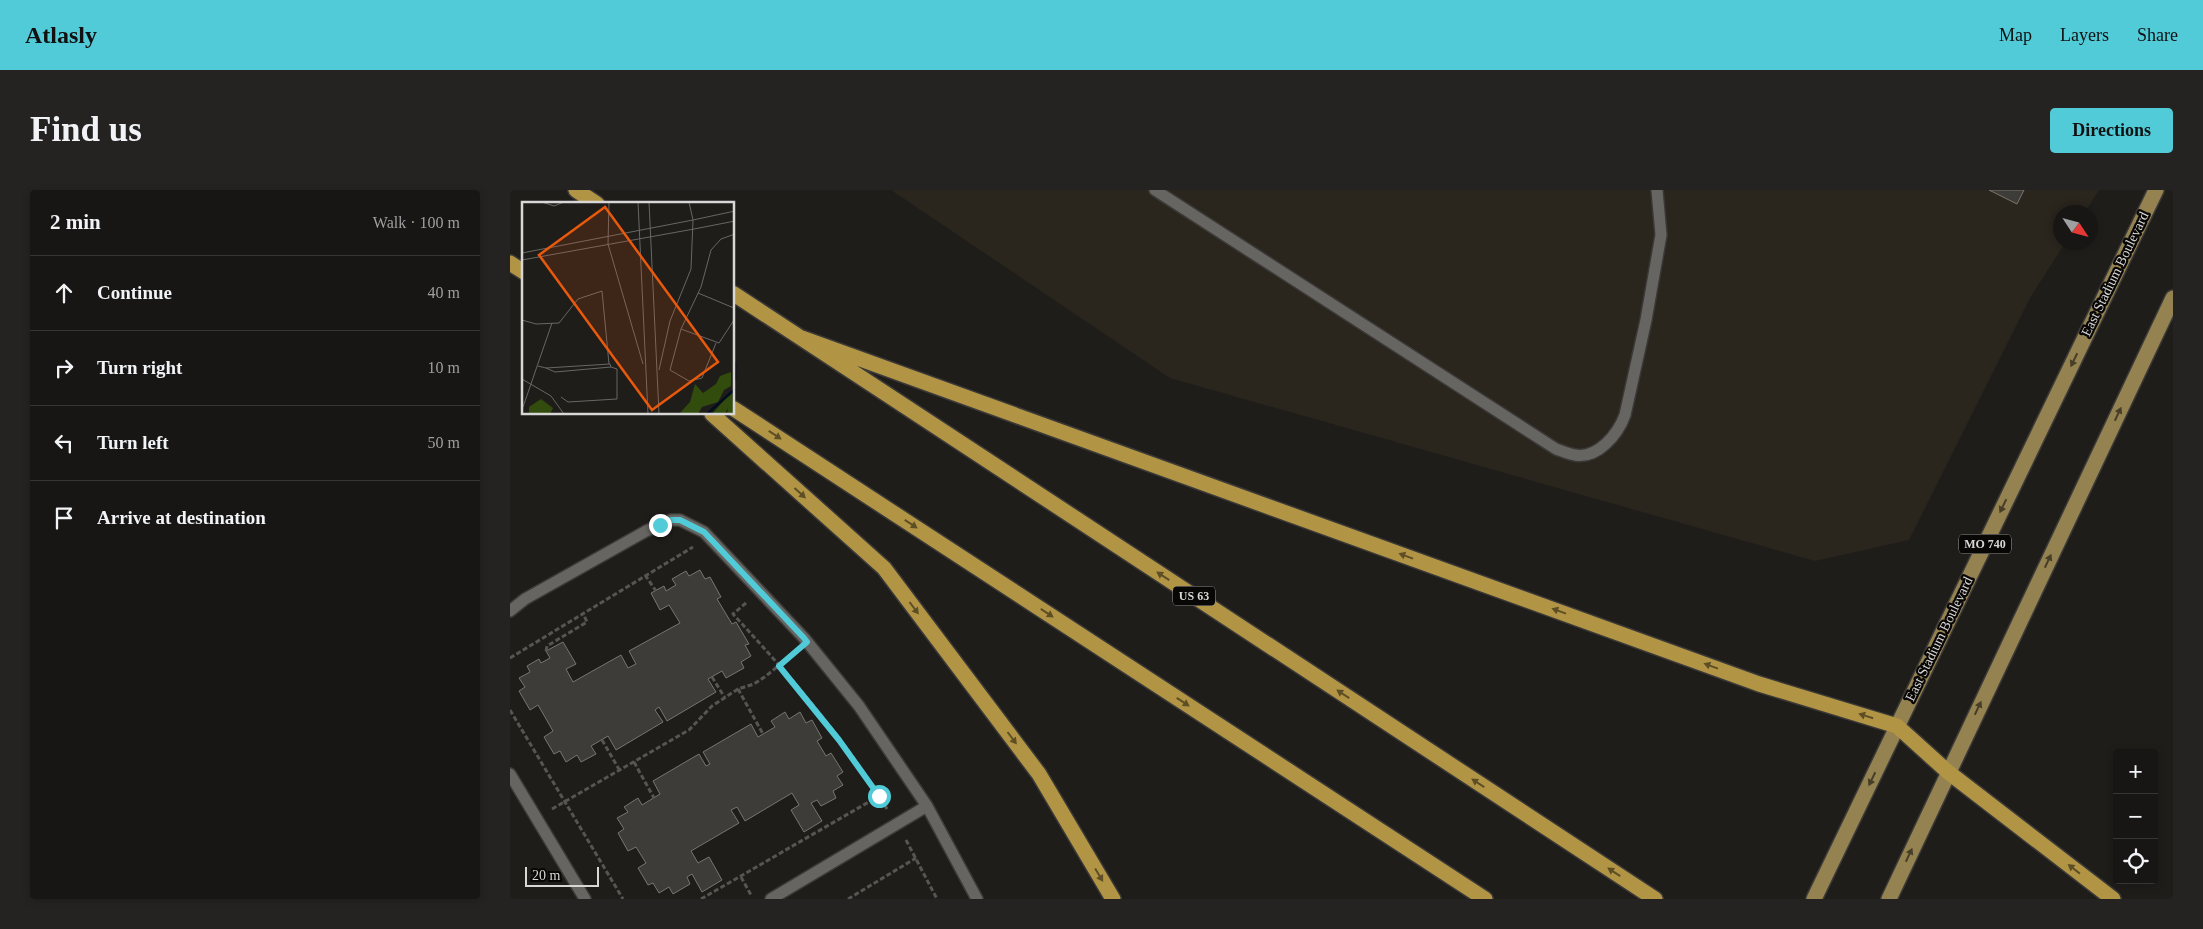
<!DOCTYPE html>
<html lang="en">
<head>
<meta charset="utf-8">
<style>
	body { margin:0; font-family:"Times New Roman",serif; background:#242322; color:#f1f3f6 }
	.controls { position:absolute; right:15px; bottom:15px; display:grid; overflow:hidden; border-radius:5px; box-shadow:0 2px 8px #0003 }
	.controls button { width:45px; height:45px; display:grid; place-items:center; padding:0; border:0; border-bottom:1px solid #363534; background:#171614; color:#f1f3f6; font:25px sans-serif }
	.compass { position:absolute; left:1543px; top:15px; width:45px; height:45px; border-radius:50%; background:#171614; box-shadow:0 2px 8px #0003; rotate:126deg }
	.scale { position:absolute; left:15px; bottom:12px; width:74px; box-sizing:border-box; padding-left:5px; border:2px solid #d8d7d5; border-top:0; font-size:14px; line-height:18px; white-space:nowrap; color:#d8d7d5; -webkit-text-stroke:4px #080706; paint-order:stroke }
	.stop { position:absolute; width:15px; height:15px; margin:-11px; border:4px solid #52cbd9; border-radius:50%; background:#fff }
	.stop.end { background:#52cbd9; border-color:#fff; box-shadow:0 1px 5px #0008 }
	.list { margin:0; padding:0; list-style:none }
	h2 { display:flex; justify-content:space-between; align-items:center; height:65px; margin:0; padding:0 20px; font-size:21px }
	h2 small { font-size:16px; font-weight:400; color:#9e9fa0 }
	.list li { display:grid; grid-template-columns:32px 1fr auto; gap:15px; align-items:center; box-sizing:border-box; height:75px; padding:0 20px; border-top:1px solid #363534 }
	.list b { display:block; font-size:19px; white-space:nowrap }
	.list em { font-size:16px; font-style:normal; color:#9e9fa0 }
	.icon { flex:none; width:28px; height:28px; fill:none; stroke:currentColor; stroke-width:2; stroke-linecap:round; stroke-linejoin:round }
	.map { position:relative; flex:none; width:1663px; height:709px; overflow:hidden; border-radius:5px }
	header { display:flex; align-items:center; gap:30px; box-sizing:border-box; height:70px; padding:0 25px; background:#52cbd9; color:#111 }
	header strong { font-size:24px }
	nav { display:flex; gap:28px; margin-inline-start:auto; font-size:18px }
	.intro { display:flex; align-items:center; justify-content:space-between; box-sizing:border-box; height:120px; padding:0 30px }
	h1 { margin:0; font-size:35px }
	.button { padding:12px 22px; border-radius:5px; background:#52cbd9; color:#111; font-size:18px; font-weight:700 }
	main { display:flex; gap:30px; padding:0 30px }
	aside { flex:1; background:#171614; border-radius:5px; box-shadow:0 2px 8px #0003 }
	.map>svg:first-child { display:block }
</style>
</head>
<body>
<header>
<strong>Atlasly</strong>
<nav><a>Map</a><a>Layers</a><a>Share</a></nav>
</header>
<div class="intro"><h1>Find us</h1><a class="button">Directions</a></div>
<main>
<aside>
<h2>2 min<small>Walk · 100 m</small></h2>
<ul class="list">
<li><svg class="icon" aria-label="ahead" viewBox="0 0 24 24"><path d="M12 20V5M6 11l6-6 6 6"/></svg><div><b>Continue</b></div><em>40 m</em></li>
<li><svg class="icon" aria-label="right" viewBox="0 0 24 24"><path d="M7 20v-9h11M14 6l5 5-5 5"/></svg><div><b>Turn right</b></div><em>10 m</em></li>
<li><svg class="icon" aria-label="left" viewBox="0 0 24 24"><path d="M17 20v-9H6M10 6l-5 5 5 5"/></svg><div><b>Turn left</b></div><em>50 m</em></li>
<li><svg class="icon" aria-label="arrive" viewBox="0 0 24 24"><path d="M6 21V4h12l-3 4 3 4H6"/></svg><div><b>Arrive at destination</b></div></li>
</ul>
</aside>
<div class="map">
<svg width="1663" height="709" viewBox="0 0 1663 709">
	<rect width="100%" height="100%" fill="#1f1d1a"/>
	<!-- built -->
	<path fill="#2a251d" d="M381 0H1589L1575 22H1550V52L1555 53 1520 108 1399 350 1305 371 660 188Z"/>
	<!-- building -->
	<path fill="#3e3c39" stroke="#787571" d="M1479 0H1514L1507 14Z
		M190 380 195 389 200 387 211 407 207 409 222 434 226 432 239 454 235 455 241 466 231 472 234 478 216 488 212 481 198 489 206 502 157 531 149 517 145 520 153 532 106 560 98 546 81 556 86 564 71 572 67 565 56 572 50 561 44 564 34 547 43 541 28 515 20 520 9 501 15 497 9 488 20 482 17 476 29 469 31 473 40 468 36 461 53 452 66 474 56 479 63 492 111 465 118 478 126 474 119 461 170 433 159 415 150 420 141 403 154 396 156 401 166 395 162 389 176 381 179 386Z
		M275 522 279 529 290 522 296 533 302 530 312 548 307 551 316 566 321 563 333 582 327 586 333 595 323 601 326 608 311 616 307 610 301 613 312 631 294 642 281 620 289 615 282 603 235 631 227 617 221 620 229 633 181 661 188 673 199 667 212 690 192 702 182 684 177 687 180 694 163 704 159 697 149 703 143 693 138 695 128 678 136 673 126 657 118 661 108 643 114 639 107 628 118 622 114 617 128 608 132 615 150 604 143 591 189 564 196 576 200 574 193 562 241 534 248 547 265 537 261 531Z"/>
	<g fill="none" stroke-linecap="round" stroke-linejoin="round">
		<!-- lane casing -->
		<g stroke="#3b3937" stroke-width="14">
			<path id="lane" d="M645 0 1046 259C1052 261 1059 264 1065 265 1088 269 1108 244 1115 225L1136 130 1151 45 1147 0
				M0 421 15 409 136 341 161 330H170L194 342 294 448 349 516 417 616
				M0 584 75 709
				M261 709 417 616 467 709"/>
		</g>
		<!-- primary casing -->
		<g stroke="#3b3937" stroke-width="18">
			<path id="primary" d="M1304 709 1646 0
				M1379 709 1663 108"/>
		</g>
		<!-- highway casing -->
		<g stroke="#3b3937" stroke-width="18">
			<path id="highway" d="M66 0 87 14
				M0 73 14 82
				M224 104 1145 709
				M292 148 1249 494 1387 536 1438 582 1603 709
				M224 219 975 709
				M202 224 374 378 529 584 603 709"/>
		</g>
		<!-- path -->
		<path stroke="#575553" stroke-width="3" stroke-dasharray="5 2.5" stroke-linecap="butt" d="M135 385 146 401
			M236 413 223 424C278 484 335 548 377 619
			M36 461 37 456 77 432 73 423
			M0 468 183 357
			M202 487 215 508
			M228 499 253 544
			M0 520 113 709
			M92 550 110 581
			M124 572 144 608
			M42 619 179 540 202 516 228 499 244 494 256 486 283 464
			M396 650 427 709
			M231 687 241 705
			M191 709 369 606
			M338 709 406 668"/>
		<!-- lane -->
		<use href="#lane" stroke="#676561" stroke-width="11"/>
		<!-- primary -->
		<use href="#primary" stroke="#948250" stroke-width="15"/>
		<!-- highway -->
		<use href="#highway" stroke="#b29544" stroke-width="15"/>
	</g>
	<!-- one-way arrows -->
	<defs><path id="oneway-solid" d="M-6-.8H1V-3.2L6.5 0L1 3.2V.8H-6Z" transform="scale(1.25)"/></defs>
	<g fill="#473e27">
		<use href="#oneway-solid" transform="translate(1564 170) rotate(116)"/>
		<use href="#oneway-solid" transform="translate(1608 224) rotate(-65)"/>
		<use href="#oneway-solid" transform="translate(1493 316) rotate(116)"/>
		<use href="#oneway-solid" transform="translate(1538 371) rotate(-65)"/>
		<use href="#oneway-solid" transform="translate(1468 518) rotate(-65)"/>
		<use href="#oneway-solid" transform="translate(1362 589) rotate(116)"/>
		<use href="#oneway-solid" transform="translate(1399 665) rotate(-65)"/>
	</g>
	<g fill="#5d4e25">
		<use href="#oneway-solid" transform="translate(265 245) rotate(33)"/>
		<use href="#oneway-solid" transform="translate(290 303) rotate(42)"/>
		<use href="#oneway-solid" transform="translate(401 334) rotate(33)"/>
		<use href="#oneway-solid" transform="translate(896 366) rotate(-160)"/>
		<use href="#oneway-solid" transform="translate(653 386) rotate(-147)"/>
		<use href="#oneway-solid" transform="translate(404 418) rotate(53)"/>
		<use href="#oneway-solid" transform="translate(1049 421) rotate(-160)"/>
		<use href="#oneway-solid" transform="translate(537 423) rotate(33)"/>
		<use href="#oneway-solid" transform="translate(1201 476) rotate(-160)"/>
		<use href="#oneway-solid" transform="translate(833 504) rotate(-147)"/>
		<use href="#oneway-solid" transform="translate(673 512) rotate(33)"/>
		<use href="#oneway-solid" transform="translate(1356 526) rotate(-163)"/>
		<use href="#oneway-solid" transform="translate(502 548) rotate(53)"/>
		<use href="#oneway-solid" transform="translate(968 593) rotate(-147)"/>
		<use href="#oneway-solid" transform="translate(1564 679) rotate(-142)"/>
		<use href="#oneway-solid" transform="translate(1104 682) rotate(-147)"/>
		<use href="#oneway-solid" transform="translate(589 685) rotate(59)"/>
	</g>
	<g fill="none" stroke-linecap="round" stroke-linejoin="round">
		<!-- route -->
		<path stroke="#52cbd9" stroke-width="6" d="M150 335 161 330H170L194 342 294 448 297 452 269 476 329 550 369 606"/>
	</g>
	<g text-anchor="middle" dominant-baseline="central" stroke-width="4.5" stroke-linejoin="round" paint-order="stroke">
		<!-- shield labels -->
		<g fill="#080706" stroke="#9a9997" stroke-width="1">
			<rect x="1449" y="344.5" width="52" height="19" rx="4"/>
			<rect x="663" y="396.5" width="42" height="19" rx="4"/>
		</g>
		<g font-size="12" font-weight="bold" fill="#d8d7d5">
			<text x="1475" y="354">MO 740</text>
			<text x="684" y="406">US 63</text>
		</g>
		<!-- street labels -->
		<g font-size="14" fill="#d8d7d5" stroke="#080706">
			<text transform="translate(1605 84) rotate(-64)">East Stadium Boulevard</text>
			<text transform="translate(1429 449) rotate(-64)">East Stadium Boulevard</text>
		</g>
	</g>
	<!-- overview -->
	<g transform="translate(12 12)">
		<rect width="212" height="212" fill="#1f1d1a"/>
		<path d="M209 170V184L202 188 196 200 180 205 176 212H157L168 200 173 182 181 191 194 182 198 174ZM210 189 212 212H205L206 206 203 212H190ZM19 197 31 206 28 212H7V205Z" fill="#314c0c"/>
		<path fill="none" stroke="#000e20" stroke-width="2.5" d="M213 160V178M185 212 213 187"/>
		<path fill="none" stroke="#696765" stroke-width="1" d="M20 0 32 4 42 0M87 0 86 42 121 162M116 0 126 212M127 0 137 212M171 18 213 9M172 27 213 19M0 51 171 18M0 58 172 27M0 84V101M176 91 212 106M212 106V118L197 141 159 127 179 85 189 48 199 37 213 32M0 118 14 122 37 121 56 97 80 89 87 162M159 127 148 168 167 179 180 176 194 141M16 164 24 166 88 162 89 165 33 170 24 166M137 168 148 119 169 67 171 18 167 0M0 177 29 194 42 212M39 195 46 200 95 197V167L89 165M1 205 30 121"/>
		<path fill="#e8590c" fill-opacity="0.15" stroke="#e8590c" stroke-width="2.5" d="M83 5 196 160 130 208 17 53Z"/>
		<rect width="212" height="212" fill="none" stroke="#d8d7d5" stroke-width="2.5"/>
	</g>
</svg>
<div class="controls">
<button>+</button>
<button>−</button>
<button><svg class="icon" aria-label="locate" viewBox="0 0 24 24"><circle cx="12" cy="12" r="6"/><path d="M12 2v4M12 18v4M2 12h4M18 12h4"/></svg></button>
</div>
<svg class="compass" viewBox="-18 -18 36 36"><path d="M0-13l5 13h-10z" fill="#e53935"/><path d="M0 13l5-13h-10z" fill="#9e9fa0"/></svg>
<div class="scale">20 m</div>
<div class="stop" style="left:369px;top:606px"></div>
<div class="stop end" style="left:150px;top:335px"></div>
</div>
</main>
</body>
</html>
